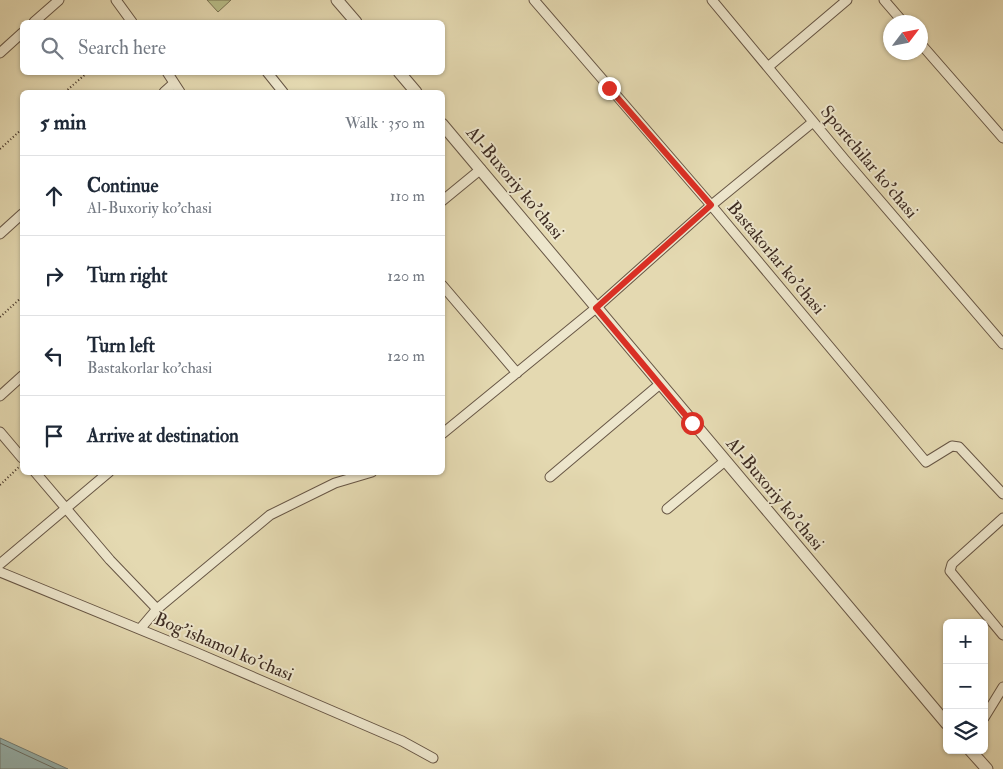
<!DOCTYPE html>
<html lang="en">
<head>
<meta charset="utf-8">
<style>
	body { margin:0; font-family:"IM FELL Double Pica",serif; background:#f6f6f7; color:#1f2937 }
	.controls { position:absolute; right:15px; bottom:15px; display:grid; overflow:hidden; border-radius:8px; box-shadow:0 1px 4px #0004 }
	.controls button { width:45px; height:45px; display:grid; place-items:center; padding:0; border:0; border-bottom:1px solid #e0e1e3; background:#fff; color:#1f2937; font:25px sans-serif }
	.compass { position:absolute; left:883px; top:15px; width:45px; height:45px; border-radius:50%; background:#fff; box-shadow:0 1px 4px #0004; rotate:58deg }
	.stop { position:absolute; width:15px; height:15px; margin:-11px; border:4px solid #d93025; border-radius:50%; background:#fff }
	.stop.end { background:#d93025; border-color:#fff; box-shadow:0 1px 5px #0008 }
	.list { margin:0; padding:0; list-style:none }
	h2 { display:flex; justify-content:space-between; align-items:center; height:65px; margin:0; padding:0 20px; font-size:21px }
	h2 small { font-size:16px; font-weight:400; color:#747a83 }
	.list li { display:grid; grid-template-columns:32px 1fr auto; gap:15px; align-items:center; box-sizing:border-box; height:80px; padding:0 20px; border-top:1px solid #e0e1e3 }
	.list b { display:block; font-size:19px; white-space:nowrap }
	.list p { margin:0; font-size:16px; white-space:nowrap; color:#747a83 }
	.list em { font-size:16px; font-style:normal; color:#747a83 }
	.icon { flex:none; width:28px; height:28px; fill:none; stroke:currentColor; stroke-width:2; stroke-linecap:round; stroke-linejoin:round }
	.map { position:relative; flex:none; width:1003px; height:769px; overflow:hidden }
	.search { position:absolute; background:#fff; box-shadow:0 1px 4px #0004; left:20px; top:20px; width:425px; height:55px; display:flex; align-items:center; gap:12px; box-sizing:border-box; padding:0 18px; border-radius:8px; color:#747a83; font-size:19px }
	.panel { position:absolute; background:#fff; box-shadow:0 1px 4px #0004; left:20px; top:90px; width:425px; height:385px; border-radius:8px }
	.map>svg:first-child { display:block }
</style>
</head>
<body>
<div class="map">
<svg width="1003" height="769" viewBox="0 0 1003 769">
	<rect width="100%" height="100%" fill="#e4d9b1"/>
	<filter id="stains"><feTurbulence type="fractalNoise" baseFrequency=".004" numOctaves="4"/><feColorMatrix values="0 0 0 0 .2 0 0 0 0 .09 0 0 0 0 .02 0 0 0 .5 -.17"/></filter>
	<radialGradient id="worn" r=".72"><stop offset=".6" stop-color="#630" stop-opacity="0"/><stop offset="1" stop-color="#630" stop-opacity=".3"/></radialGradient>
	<!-- green -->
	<path fill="#b8be89" stroke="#7a7455" d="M207 0H231L218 12Z"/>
	<!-- water -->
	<path fill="#98b8b5" stroke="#74807a" d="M0 738 68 769H0Z"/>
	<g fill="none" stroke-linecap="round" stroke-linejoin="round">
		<!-- shore -->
		<path stroke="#6a726b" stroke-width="1" d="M0 743 56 769"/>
		<!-- minor casing -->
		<g stroke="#675645" stroke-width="11">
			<path id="minor" d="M116 0 132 22
				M534 0 711 205 926 462 952 446 959 447 1003 494
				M712 0 845 160 1003 344
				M884 0 903 22
				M34 22 59 0
				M920 43 1003 138
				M0 53 22 33
				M768 67 847 0
				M167 72 180 92
				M267 72 283 92
				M164 92 174 83
				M442 201 481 169
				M0 234 22 214
				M442 285 517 373
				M0 396 22 376
				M0 432 22 458
				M442 434 596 308 708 208 813 122
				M35 472 110 560 157 609
				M550 477 660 384
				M667 509 725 461
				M1003 518 952 564 950 571 1003 635
				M0 564 109 472
				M0 572 195 652 402 741 433 758
				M140 629 157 609 270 515 335 483 372 472
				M984 718 1003 687"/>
		</g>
		<!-- tertiary casing -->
		<g stroke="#675645" stroke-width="13">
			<path id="tertiary" d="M337 0 356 22
				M399 72 416 92
				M442 124 947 724
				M970 750 987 769"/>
		</g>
		<!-- path -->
		<path stroke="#3d2b21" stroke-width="2" stroke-dasharray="1 2.5" stroke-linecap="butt" d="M65 92 88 72
			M0 149 22 129
			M0 317 22 297
			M0 485 21 465"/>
		<!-- minor -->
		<use href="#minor" stroke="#ede6cc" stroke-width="9"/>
		<!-- tertiary -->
		<use href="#tertiary" stroke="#ede6cc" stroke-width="11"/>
	</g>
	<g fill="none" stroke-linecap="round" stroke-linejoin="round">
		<!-- route -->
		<path stroke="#d93025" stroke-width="6" d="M609 88 711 205 596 308 692 423"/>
	</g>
	<g text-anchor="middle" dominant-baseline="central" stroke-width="4" stroke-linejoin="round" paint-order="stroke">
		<!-- street labels -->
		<g font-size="18" fill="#3d2b21" stroke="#ede6cc">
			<text transform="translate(869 162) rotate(50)">Sportchilar ko'chasi</text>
			<text transform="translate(515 183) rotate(50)">Al-Buxoriy ko'chasi</text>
			<text transform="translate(776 258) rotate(50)">Bastakorlar ko'chasi</text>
			<text transform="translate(775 494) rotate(50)">Al-Buxoriy ko'chasi</text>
			<text transform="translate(224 647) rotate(23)">Bog'ishamol ko'chasi</text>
		</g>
	</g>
	<rect width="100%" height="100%" filter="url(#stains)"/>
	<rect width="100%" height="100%" fill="url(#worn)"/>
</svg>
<div class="controls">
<button>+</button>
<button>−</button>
<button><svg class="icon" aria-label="layers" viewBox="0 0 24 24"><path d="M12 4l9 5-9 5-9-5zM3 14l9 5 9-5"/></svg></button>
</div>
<svg class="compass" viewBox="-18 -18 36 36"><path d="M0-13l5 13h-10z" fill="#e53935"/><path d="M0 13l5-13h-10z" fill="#747a83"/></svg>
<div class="stop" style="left:692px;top:423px"></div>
<div class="stop end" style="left:609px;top:88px"></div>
<div class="search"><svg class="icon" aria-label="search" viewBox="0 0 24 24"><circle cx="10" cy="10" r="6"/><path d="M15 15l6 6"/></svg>Search here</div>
<section class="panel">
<h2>5 min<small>Walk · 350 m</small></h2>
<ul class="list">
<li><svg class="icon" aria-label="ahead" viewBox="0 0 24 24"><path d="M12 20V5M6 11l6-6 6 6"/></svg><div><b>Continue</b><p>Al-Buxoriy ko'chasi</p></div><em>110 m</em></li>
<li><svg class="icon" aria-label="right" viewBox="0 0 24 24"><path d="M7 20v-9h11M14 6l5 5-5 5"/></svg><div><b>Turn right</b></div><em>120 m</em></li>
<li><svg class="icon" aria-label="left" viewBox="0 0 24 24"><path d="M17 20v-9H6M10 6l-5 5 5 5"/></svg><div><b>Turn left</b><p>Bastakorlar ko'chasi</p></div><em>120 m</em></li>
<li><svg class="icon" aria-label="arrive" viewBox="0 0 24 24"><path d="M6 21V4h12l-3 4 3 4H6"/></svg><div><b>Arrive at destination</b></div></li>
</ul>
</section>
</div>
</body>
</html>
